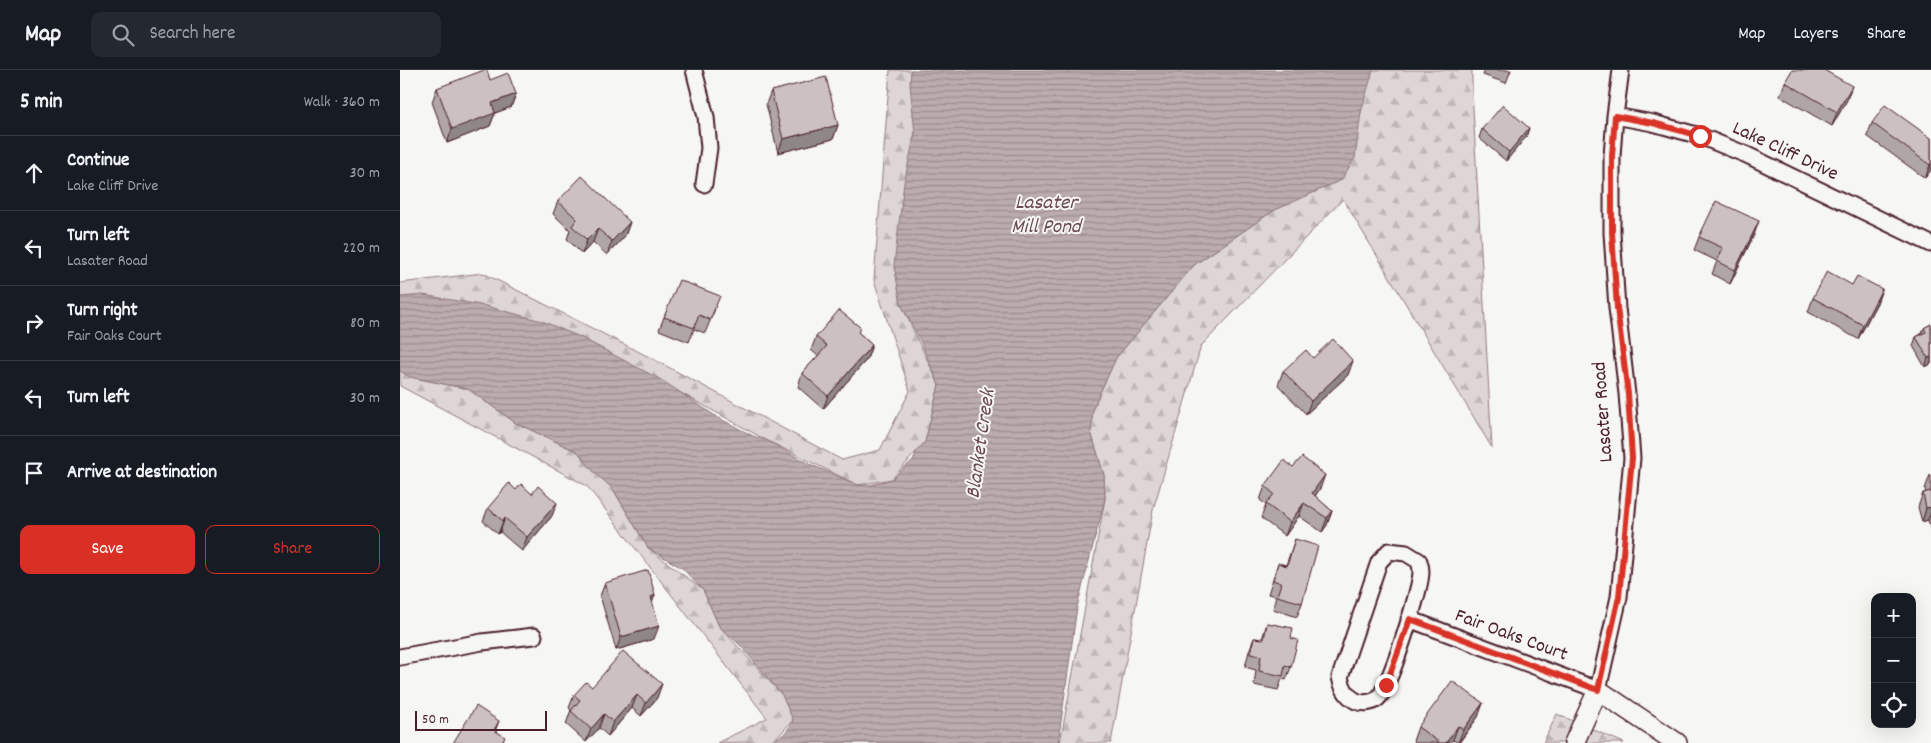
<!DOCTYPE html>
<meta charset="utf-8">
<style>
body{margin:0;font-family:Dekko,sans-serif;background:#242831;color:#f1f3f6}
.controls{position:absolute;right:15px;bottom:15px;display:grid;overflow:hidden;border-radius:10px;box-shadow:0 5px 20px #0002}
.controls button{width:45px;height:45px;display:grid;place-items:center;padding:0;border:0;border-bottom:1px solid #363941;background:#171b24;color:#f1f3f6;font:25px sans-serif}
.scale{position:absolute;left:15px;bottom:12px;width:132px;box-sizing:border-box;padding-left:5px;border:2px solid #4a1f2b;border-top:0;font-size:14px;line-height:18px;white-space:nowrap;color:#4a1f2b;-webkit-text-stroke:4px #f6f6f2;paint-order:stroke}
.stop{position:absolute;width:15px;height:15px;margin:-11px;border:4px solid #d93025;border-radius:50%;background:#fff}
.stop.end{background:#d93025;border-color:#fff;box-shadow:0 1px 5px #0008}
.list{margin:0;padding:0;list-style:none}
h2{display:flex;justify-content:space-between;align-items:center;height:65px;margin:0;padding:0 20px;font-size:21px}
h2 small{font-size:16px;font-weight:400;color:#9ea1a6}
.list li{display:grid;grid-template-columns:32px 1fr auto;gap:15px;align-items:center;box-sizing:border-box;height:75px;padding:0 20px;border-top:1px solid #363941}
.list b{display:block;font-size:19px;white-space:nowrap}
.list p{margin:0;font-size:16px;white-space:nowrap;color:#9ea1a6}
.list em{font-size:16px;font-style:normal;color:#9ea1a6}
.actions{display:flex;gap:10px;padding:15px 20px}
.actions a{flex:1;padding:11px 0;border:1px solid #d93025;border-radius:10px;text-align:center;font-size:18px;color:#d93025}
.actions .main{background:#d93025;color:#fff}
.icon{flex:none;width:28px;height:28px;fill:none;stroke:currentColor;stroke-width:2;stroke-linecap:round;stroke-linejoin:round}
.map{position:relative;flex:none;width:1531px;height:673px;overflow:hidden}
header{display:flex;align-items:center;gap:30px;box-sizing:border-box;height:70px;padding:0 25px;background:#171b24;border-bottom:1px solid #363941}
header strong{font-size:24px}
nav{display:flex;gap:28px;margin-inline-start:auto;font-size:18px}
.search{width:350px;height:45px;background:#242831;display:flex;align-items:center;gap:12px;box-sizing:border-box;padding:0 18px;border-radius:10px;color:#9ea1a6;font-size:19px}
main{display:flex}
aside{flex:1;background:#171b24}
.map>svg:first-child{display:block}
</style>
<header>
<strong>Map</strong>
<div class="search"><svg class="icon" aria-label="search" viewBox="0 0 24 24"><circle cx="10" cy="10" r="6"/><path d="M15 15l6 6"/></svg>Search here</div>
<nav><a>Map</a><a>Layers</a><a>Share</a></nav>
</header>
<main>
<aside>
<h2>5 min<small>Walk · 360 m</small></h2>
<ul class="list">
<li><svg class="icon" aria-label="ahead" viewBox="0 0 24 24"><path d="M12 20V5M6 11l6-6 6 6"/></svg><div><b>Continue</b><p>Lake Cliff Drive</p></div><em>30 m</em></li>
<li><svg class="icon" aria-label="left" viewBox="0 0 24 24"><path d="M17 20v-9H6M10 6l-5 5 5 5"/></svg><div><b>Turn left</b><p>Lasater Road</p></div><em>220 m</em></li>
<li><svg class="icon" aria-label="right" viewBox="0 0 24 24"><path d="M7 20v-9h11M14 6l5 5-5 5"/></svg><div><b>Turn right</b><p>Fair Oaks Court</p></div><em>80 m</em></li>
<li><svg class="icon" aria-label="left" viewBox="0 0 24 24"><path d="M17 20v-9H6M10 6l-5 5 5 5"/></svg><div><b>Turn left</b></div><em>30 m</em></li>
<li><svg class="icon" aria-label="arrive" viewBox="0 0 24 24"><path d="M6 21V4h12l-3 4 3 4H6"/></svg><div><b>Arrive at destination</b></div></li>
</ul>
<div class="actions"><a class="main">Save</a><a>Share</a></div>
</aside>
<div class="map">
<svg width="1531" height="673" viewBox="0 0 1531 673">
<defs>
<pattern id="forest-firs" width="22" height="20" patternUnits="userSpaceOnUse" patternTransform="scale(1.25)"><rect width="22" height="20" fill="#ddd6d5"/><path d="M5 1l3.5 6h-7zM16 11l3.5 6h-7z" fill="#bfb7b7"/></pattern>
<pattern id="water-rules" width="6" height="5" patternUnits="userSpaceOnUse" patternTransform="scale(1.25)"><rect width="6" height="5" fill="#bbadae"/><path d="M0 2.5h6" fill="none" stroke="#9a8c8e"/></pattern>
</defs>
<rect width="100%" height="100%" fill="#f6f6f2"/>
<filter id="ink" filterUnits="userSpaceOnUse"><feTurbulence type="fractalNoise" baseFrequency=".02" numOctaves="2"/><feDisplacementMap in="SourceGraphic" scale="10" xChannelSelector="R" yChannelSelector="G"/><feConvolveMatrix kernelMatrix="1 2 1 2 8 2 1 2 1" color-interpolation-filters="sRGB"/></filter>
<g filter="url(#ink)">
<path fill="url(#forest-firs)" stroke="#947a80" d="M 490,0 L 513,0 L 515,63 L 501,234 L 539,315 L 525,372 L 492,409 L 458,415 L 366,370 L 180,267 L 0,229 L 0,213 L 83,203 L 255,290 L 442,390 L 480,380 L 510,321 L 474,210 Z
M 970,0 L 1072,0 L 1072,20 L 1092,378 L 943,129 L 801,276 L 753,440 L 711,673 L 660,673 L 705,429 L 704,405 L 691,362 L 693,338 L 716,288 L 794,195 L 873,141 L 941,110 L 961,42 Z
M 0,298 L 10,307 L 68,319 L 116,353 L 178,382 L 213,419 L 248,478 L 303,520 L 319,556 L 382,625 L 393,650 L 374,671 L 317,673 L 367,648 L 187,416 L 0,316 Z
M 1157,644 L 1224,673 L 1143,673 Z"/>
<path fill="url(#water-rules)" stroke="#8e747a" d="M 511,0 L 973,0 L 961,42 L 955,88 L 941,110 L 873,141 L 794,195 L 716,288 L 693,338 L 691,362 L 704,405 L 705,429 L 677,537 L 658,673 L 355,673 C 374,671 385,669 393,650 L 382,625 L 341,576 L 319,556 L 303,520 L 282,498 L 248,478 L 213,419 L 192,400 L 178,382 L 116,353 L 68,319 L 10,307 L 0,301 L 0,227 L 23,225 L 86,236 L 142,251 L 180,267 L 263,311 L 317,347 L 353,366 L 366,370 L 407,393 L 458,415 L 471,415 L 492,409 L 514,389 L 516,382 L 525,372 L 539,315 L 520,270 L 501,234 L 494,195 L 504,113 L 515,63 L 510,14 Z"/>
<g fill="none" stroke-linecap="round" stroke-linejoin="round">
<g stroke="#4a1f2b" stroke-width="19">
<path id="minor" d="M 294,0 L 306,47 L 309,78 L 304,114
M 1215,46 L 1253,53 L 1300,66 L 1347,85 L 1531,174
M 989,481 L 1006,483 L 1019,491 C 1020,494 1021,498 1021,502 C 1021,518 989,620 978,628 C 973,633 963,634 956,631 C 946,626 942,617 940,607 L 979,492 Z
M 1009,549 L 1198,620 L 1219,527 L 1232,388 L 1227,324 L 1217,238 L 1212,163 L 1212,86 L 1215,46 L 1221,0
M 0,587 L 82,572 L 134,566"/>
</g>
<g stroke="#4a1f2b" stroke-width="22">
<path id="tertiary" d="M 1174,673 L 1198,620 L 1277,673"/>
</g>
<use href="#minor" stroke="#f6f6f2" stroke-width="15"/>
<use href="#tertiary" stroke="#f6f6f2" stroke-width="19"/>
</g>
<path fill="#afa6a5" stroke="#4a1f2b" d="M 1085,0 L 1111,0 L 1106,13 L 1083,5 Z
M 90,10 L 116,24 L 111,37 L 95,43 L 90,56 L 47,73 L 32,32 L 37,18 Z
M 1385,12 L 1447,30 L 1432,56 L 1380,26 Z
M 371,21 L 438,55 L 433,69 L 378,83 L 366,34 Z
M 1472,53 L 1531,68 L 1531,100 L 1525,108 L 1467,66 Z
M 1129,58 L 1126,67 L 1106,91 L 1079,68 L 1082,59 Z
M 158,131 L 230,152 L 225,166 L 207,185 L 193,172 L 182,184 L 167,169 L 170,160 L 153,144 Z
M 1354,165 L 1330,214 L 1312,204 L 1317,191 L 1294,180 L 1299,167 Z
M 1452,215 L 1482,219 L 1477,233 L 1458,269 L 1408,242 L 1413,228 Z
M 315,239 L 305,263 L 294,259 L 289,272 L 259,260 L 264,247 Z
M 1531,254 L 1531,294 L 1525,297 L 1513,276 L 1516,267 L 1521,264 L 1524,258 Z
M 459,263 L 472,275 L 467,289 L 423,339 L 398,317 L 402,303 L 418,286 L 411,280 L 416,267 Z
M 913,288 L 948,305 L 906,344 L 878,315 L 883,301 Z
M 893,397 L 920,419 L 915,426 L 932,441 L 927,455 L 922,462 L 899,446 L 885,466 L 861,448 L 866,435 L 860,430 L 865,416 Z
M 1530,405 L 1531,405 L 1531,461 L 1528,450 L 1522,452 L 1518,437 L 1523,423 L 1526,423 L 1525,419 Z
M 116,420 L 152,446 L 122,481 L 100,462 L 98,464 L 83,451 L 88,438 Z
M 895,469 L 902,533 L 897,547 L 873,539 L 876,526 L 868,524 L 878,493 L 886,495 Z
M 205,513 L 255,525 L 252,532 L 254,569 L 216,580 L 200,526 Z
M 867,553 L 891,568 L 891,597 L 886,610 L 882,609 L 878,620 L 854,615 L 856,600 L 845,597 L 849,581 L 854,568 L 862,569 Z
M 192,617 L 257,628 L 241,646 L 232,638 L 208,666 L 199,658 L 186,672 L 166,654 L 171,640 L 169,638 L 174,625 Z
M 1083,633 L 1078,647 L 1059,673 L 1053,670 L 1050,673 L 1016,673 L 1013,671 L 1018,657 Z"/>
<path fill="#8f8786" stroke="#4a1f2b" d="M 1452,16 L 1447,30 L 1432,56 L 1437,42 Z
M 116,24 L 111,37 L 95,43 L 90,56 L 47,73 L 52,59 L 92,33 Z
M 438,55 L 433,69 L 378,83 L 383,69 Z
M 1129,58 L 1126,67 L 1106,91 L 1109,82 Z
M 1531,93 L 1531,100 L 1525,108 L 1530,95 Z
M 1359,151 L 1354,165 L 1330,214 L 1335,200 Z
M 230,152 L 225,166 L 207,185 L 212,171 Z
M 198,159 L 193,172 L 182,184 L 187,170 Z
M 1482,219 L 1477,233 L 1458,269 L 1463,255 Z
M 472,275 L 467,289 L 423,339 L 428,326 Z
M 1531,287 L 1531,294 L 1525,297 L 1528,288 Z
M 953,291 L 948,305 L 906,344 L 911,331 Z
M 925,405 L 920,419 L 907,436 L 912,423 Z
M 157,433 L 152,446 L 122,481 L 127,467 Z
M 904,433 L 899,446 L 885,466 L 890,452 Z
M 1531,437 L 1531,443 L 1528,450 L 1522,452 L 1526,438 Z
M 932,441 L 927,455 L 922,462 L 927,448 Z
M 105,448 L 100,462 L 98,464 L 103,451 Z
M 255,525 L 250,539 L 251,527 Z
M 259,556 L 254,569 L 216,580 L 221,567 Z
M 262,614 L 257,628 L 241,646 L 246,633 Z
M 237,625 L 232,638 L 208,666 L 213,652 Z
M 1083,633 L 1078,647 L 1058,673 L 1063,660 Z
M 204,644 L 199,658 L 186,672 L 191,659 Z
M 99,651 L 94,664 L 94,660 Z
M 1058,656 L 1053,670 L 1050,673 L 1046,673 Z"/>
<path fill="#ccc1c0" stroke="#4a1f2b" d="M 84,0 L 87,0 L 90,10 L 108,3 L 116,24 L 92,33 L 95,43 L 52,59 L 37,18 Z
M 1392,0 L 1424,0 L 1452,16 L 1437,42 L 1385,12 Z
M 426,7 L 438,55 L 383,69 L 371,21 Z
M 1103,35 L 1129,58 L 1109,82 L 1082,59 Z
M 1485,35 L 1531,68 L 1531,93 L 1530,95 L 1472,53 Z
M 182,106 L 230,152 L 212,171 L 198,159 L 187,170 L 172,156 L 177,149 L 158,131 Z
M 1316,131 L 1359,151 L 1335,200 L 1317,191 L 1323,178 L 1299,167 Z
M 1427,201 L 1452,215 L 1457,206 L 1482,219 L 1463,255 L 1413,228 Z
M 279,210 L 320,226 L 310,250 L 299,245 L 294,258 L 264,247 Z
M 439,240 L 461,258 L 458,262 L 472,275 L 428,326 L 402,303 L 427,276 L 416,267 Z
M 1531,254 L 1531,287 L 1528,288 L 1516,267 L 1526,262 L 1524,258 Z
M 933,269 L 953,291 L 911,331 L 883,301 L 906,280 L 913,288 Z
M 902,387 L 925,405 L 912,423 L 932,441 L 927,448 L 904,433 L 890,452 L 866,434 L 874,424 L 865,416 L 884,390 L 893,397 Z
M 109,413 L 116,420 L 121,414 L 132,424 L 138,416 L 157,433 L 127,467 L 105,448 L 103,451 L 88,438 Z
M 1531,421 L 1531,437 L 1526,438 L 1523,423 Z
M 895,469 L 918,476 L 902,533 L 877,526 L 881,513 L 873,510 L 878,493 L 887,496 Z
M 248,500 L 255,525 L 251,527 L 259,556 L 221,567 L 205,513 Z
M 867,553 L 893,558 L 891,568 L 898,570 L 891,597 L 885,595 L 883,606 L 859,601 L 861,586 L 850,584 L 854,568 L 864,569 Z
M 223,581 L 262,614 L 246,633 L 237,625 L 213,652 L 204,644 L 191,659 L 171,641 L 180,630 L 174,625 L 186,612 L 192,617 Z
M 1052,611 L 1083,633 L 1063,660 L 1058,656 L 1046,673 L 1040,673 L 1018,657 Z
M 76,636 L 99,651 L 94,660 L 105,667 L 102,673 L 53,673 Z"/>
</g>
<g fill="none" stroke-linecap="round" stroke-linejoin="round" filter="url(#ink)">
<path stroke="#d93025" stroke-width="6" d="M 986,615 L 1010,549 L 1198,620 L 1219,527 L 1232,388 L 1228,324 L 1217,238 L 1212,162 L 1212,86 L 1215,46 L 1253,53 L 1300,66"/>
</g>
<g text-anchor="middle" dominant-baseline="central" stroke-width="4" stroke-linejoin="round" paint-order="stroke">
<g font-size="20" fill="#4a1f2b" stroke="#f6f6f2">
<text transform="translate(1385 82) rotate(25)">Lake Cliff Drive</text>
<text transform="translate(1204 342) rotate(-94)">Lasater Road</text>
<text transform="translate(1111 566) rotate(20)">Fair Oaks Court</text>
</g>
<g font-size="21" font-style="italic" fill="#6c4a52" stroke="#f6f6f2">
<text x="646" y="134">Lasater<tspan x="646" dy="24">Mill Pond</tspan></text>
<text transform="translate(582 374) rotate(-82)">Blanket Creek</text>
</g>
</g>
</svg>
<div class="controls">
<button>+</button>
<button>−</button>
<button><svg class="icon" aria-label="locate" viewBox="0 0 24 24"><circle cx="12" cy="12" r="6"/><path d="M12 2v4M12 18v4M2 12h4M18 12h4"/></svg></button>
</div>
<div class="scale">50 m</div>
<div class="stop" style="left:1300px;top:66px"></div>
<div class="stop end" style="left:986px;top:615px"></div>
</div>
</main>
